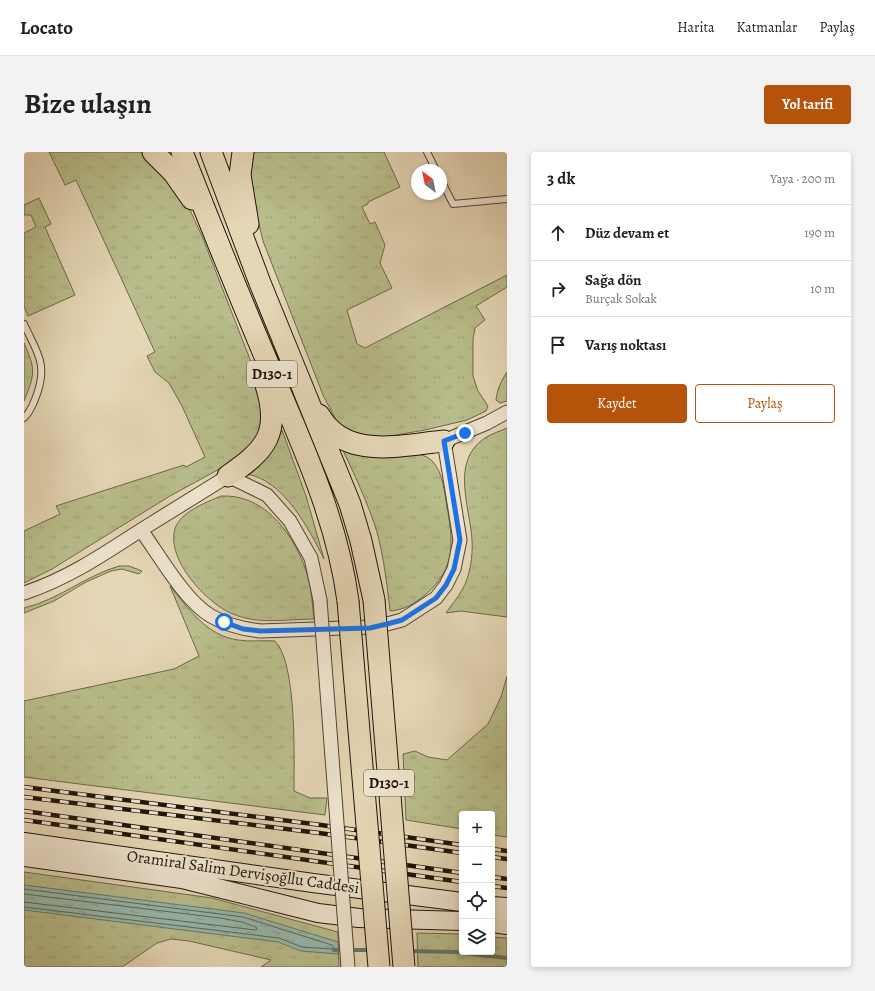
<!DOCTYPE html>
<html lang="tr">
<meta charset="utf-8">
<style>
body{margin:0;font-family:Alegreya,serif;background:#f2f2f2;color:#202124}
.controls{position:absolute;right:12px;bottom:12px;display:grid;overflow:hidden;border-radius:4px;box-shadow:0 2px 6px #0003}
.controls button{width:36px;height:36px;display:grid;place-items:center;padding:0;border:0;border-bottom:1px solid #e0e0e0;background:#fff;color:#202124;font:20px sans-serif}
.compass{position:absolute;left:387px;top:12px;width:36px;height:36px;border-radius:50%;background:#fff;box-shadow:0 2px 6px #0003;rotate:328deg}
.stop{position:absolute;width:12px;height:12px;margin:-9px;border:3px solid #1a73e8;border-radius:50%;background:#fff}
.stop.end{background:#1a73e8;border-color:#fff;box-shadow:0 1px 4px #0008}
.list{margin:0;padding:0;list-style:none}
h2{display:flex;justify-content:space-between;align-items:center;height:52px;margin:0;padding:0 16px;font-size:17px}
h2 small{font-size:13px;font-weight:400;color:#757577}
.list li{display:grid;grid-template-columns:26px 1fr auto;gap:12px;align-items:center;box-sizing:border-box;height:56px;padding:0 16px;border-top:1px solid #e0e0e0}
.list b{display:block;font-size:15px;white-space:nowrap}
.list p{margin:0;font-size:13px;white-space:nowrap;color:#757577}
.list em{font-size:13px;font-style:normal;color:#757577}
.actions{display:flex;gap:8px;padding:12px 16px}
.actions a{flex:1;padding:9px 0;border:1px solid #b45309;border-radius:4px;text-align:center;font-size:14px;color:#b45309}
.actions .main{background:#b45309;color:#fff}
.icon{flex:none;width:22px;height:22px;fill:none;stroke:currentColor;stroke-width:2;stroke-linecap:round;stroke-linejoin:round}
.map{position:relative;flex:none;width:483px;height:815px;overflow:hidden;border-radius:4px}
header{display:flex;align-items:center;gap:24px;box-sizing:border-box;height:56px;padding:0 20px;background:#fff;border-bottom:1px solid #e0e0e0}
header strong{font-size:19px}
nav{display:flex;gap:22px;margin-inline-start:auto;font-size:14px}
.intro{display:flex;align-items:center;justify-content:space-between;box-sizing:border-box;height:96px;padding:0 24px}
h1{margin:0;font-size:28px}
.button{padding:10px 18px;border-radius:4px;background:#b45309;color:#fff;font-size:14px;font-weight:700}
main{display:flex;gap:24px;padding:0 24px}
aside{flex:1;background:#fff;border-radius:4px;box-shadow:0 2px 6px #0003}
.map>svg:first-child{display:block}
</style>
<header>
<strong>Locato</strong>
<nav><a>Harita</a><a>Katmanlar</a><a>Paylaş</a></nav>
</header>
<div class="intro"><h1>Bize ulaşın</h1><a class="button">Yol tarifi</a></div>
<main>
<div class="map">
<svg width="483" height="815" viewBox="0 0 483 815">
<defs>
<pattern id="grass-tufts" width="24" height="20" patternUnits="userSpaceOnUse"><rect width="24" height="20" fill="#b8bd8b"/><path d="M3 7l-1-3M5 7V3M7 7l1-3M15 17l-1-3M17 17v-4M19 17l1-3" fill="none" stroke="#9ea277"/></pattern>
<pattern id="water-ripples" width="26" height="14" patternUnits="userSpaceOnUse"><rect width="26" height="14" fill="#96b9ac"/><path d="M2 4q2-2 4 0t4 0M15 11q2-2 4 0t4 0" fill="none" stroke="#819e93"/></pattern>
</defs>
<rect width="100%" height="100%" fill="#e5d6b5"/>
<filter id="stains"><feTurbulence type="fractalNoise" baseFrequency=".005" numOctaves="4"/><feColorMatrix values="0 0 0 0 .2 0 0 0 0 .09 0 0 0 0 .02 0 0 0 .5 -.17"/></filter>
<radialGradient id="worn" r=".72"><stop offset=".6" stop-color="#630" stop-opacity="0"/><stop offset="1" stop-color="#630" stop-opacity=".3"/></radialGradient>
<path fill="url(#grass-tufts)" stroke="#6c684a" d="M 25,0 L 117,0 L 131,10 L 159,43 L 178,84 L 229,215 L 239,247 L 240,260 L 235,284 L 210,309 L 146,344 L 28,417 L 0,431 L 0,379 L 36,362 L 32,354 L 160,313 L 162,315 L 181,305 L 158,254 L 145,231 L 131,220 L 123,204 L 131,200 L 52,28 L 41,33 Z
M 229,0 L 360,0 L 376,35 L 344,50 L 344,52 L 338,55 L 346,72 L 351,70 L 361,93 L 356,111 L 368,136 L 323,158 L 333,192 L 341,196 L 483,123 L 483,135 L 452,154 L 461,168 L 451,176 L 449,187 L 449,224 L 454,239 L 464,254 L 462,259 L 443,268 L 401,278 L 343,288 L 321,277 L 312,268 L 299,243 L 239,89 L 229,47 L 226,25 Z
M 15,46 L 27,72 L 21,75 L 51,143 L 4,164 L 0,154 L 0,81 L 12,75 L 7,63 L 0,63 L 0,53 Z
M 0,191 C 12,218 11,222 0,249 Z
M 483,220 L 483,249 L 476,251 L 472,248 C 473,238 477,229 483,220 Z
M 483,276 L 483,465 L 437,459 L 422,461 C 427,453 434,446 438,438 C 446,425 449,404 448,388 C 446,355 426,309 461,286 C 467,282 476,279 483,276 Z
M 258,278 L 282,344 L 300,407 C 285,377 259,327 222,322 L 254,287 Z
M 317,294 C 330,299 344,305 358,305 C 372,305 390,298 403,305 C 417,313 420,335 422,349 C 429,389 434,414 401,443 C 390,452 380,458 366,459 C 363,433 360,406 353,380 C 344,351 330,322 317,294 Z
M 197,344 C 238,342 266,377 280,413 C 287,430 288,449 290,467 C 264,467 234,473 209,462 C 183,452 139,405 152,374 C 159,359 183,350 197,344 Z
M 95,414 L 105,414 L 118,419 L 115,422 L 98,417 L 87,419 L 62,430 L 30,449 L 0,461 L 0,456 C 34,448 61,424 95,414 Z
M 146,434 C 164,456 183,484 214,488 C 226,490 239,488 251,489 C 273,511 270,607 270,639 L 286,646 L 303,646 L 301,663 L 0,625 L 0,549 L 150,517 L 175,504 Z
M 483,524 L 483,685 L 468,683 L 468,662 L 438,662 L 438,677 L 382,668 L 379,602 L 391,599 L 404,605 L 423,608 L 464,572 L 477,545 Z
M 0,720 L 188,746 L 314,780 L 315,815 L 237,815 L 247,808 L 165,789 L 147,787 L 133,791 L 98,815 L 0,815 Z
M 393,781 L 438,782 L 438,800 L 468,800 L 468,785 L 483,786 L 483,815 L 394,815 Z"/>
<path fill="url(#water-ripples)" stroke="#66776b" d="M 0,733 L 220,761 L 314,790 L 314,802 L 277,799 L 254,790 L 0,758 Z"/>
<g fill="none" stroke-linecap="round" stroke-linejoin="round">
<path stroke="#5a665b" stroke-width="1" d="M 0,737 L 219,765 L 308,793 L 310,796 L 308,797 L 278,795 L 255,786 L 0,755
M 0,742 L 196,766 L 218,770 L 232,775 L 233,777 L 231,778 L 0,750"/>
<path stroke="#66776b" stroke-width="4" d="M 310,798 L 347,798
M 384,799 L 431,800 L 483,806"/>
<g stroke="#504435" stroke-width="8">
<path id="service" d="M 403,0 L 412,18
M 417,28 L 429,52 L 483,47
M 0,172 C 12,199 24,211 13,242 C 10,251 7,259 0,266"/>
</g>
<g stroke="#504435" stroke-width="15">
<path id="minor" d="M 0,441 C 43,427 80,402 117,378
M 296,448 L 287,406 L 266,369 L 243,343 L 204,324 L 117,378 C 135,403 161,449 187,464 C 202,473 219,477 237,479 L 346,475 L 363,472 L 378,468 L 412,446 L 422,433 L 430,417 L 436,388 L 420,289 L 463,271 L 483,260"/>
</g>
<g stroke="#1f130a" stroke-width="20">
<path id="secondary" d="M 0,690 L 289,731 L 438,750
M 0,705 L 158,727 L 294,761 L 335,766 L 438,769
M 468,754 L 483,755
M 468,771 L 483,773"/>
</g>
<g stroke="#1f130a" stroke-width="23">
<path id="trunk" d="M 129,0 L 149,20 L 168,47
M 158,0 C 186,72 215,143 245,214 C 277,290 313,366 324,449
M 187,0 L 236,131 L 326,352 L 337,389 L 350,448
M 219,0 L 216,23 L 224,72
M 295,263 C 321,309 377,293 420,289
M 204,324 C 242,298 257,281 242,233"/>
</g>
<use href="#service" stroke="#eee4cf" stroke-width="6"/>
<use href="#minor" stroke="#eee4cf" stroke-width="13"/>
<use href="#secondary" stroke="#eee4cf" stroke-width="18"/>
<use href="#trunk" stroke="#e5d6b5" stroke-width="21"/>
<g stroke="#1f130a" stroke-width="4.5">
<path id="rail" d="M 0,635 L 297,673 L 438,693
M 0,645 L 295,681 L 438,701
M 0,659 L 438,721
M 0,668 L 438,730
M 468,697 L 483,699
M 468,705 L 483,707
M 468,725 L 483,727
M 468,734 L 483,736"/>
</g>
<use href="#rail" stroke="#eee4cf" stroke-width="3" stroke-dasharray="9" stroke-linecap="butt"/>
<g stroke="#504435" stroke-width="15" stroke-linecap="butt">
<path id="minor-bridge" d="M 296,448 L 324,815"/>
</g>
<g stroke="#1f130a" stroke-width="23" stroke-linecap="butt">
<path id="trunk-bridge" d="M 350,448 L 380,815
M 324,449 L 355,815"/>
</g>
<use href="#minor-bridge" stroke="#eee4cf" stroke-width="13"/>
<use href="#trunk-bridge" stroke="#e5d6b5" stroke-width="21"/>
</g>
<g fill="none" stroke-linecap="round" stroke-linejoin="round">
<path stroke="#1a73e8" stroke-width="5" d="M 200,470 L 219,477 L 237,479 L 346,476 L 363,472 L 378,468 L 412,446 L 422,433 L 430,417 L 436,388 L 420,289 L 441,281"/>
</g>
<g text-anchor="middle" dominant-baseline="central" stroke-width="4" stroke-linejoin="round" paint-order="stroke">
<g fill="#eee4cf" stroke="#5d5245" stroke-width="1">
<rect x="223" y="209" width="50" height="26" rx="3"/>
<rect x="340" y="618" width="50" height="26" rx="3"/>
</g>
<g font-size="15" font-weight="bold" fill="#1f130a">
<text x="248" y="222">D130-1</text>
<text x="365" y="631">D130-1</text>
</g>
<g font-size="16" fill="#1f130a" stroke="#eee4cf">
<text transform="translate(219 720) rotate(8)">Oramiral Salim Dervişoğllu Caddesi</text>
</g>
</g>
<rect width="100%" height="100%" filter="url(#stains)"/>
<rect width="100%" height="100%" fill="url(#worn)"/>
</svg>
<div class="controls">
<button>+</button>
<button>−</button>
<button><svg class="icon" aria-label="locate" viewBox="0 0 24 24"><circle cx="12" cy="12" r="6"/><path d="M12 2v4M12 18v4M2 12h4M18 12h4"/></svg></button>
<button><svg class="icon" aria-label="layers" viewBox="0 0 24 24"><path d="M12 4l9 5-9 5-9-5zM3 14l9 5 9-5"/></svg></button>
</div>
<svg class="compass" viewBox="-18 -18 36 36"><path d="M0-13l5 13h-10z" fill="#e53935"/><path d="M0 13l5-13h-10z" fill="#757577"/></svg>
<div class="stop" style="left:200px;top:470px"></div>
<div class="stop end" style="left:441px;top:281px"></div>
</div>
<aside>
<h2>3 dk<small>Yaya · 200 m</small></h2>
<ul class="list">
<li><svg class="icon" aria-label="ahead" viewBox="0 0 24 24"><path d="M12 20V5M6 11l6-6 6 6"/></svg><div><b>Düz devam et</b></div><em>190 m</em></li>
<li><svg class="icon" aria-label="right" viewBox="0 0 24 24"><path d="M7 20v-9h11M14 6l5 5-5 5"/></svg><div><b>Sağa dön</b><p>Burçak Sokak</p></div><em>10 m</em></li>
<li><svg class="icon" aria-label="arrive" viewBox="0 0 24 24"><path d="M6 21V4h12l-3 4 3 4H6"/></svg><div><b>Varış noktası</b></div></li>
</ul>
<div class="actions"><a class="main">Kaydet</a><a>Paylaş</a></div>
</aside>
</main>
